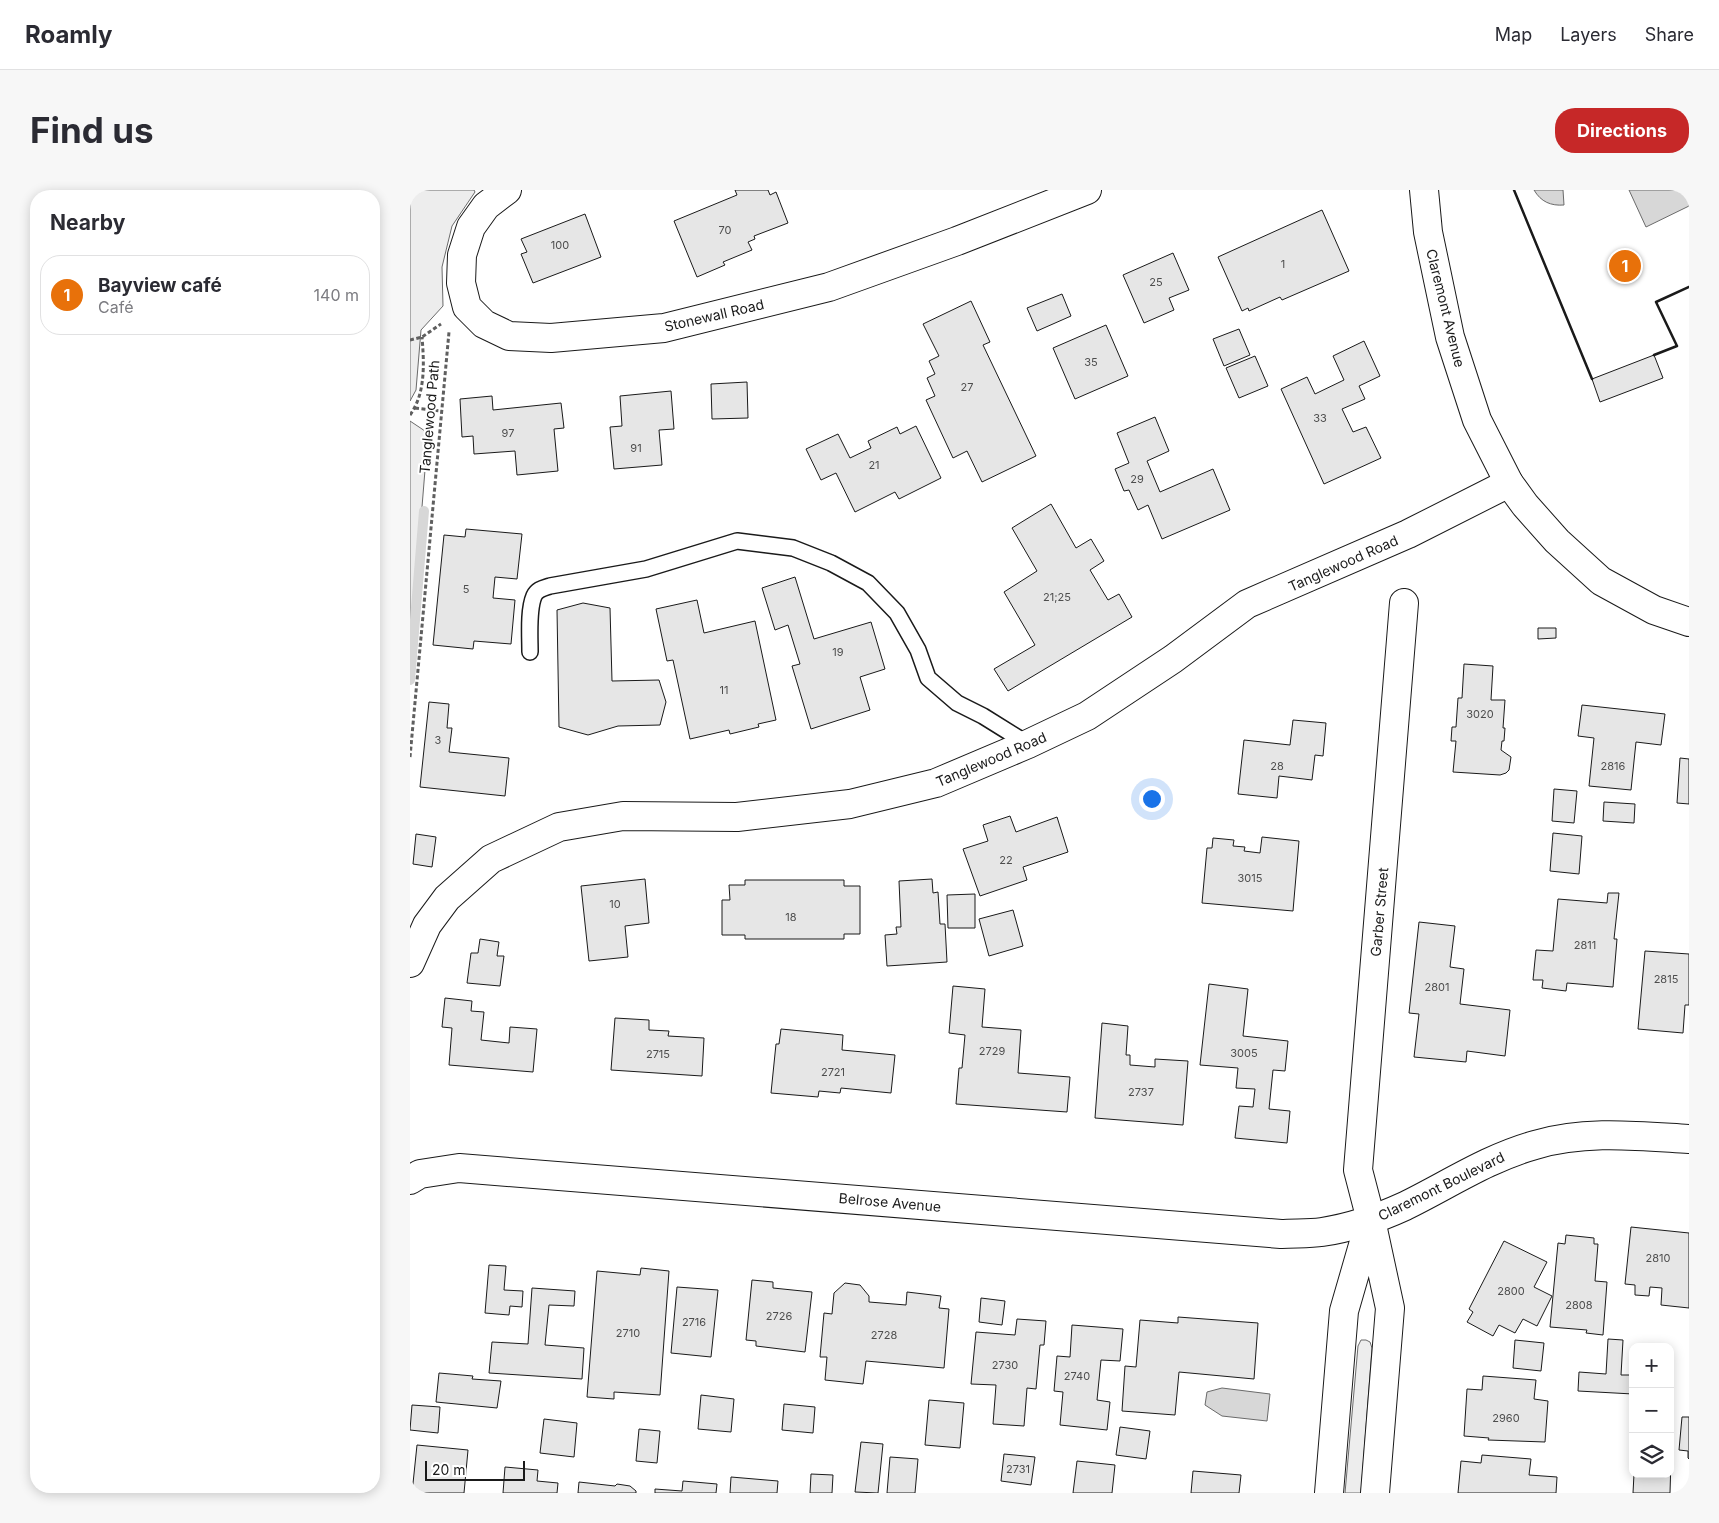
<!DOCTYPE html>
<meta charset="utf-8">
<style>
body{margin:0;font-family:Inter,sans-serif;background:#f7f7f7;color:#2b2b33}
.controls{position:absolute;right:15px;bottom:15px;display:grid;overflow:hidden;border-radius:10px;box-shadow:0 2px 12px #0003}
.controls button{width:45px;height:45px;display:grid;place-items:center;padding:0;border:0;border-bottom:1px solid #e1e1e2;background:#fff;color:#2b2b33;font:25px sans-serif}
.scale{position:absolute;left:15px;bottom:12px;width:100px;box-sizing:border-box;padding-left:5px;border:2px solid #1a1a1a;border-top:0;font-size:14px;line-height:18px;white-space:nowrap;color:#1a1a1a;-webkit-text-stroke:4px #fff;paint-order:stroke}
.you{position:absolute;left:741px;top:608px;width:18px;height:18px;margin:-12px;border:4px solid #fff;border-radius:50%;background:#1a73e8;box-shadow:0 0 0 8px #1a73e833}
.badge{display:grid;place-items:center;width:32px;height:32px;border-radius:50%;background:#c62828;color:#fff;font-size:16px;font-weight:700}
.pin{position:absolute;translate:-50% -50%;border:2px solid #fff;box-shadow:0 1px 5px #0006}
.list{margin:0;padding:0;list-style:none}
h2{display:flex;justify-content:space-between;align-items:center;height:65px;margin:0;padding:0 20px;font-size:21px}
h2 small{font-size:16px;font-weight:400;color:#7c7c81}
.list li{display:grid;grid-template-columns:32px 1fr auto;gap:15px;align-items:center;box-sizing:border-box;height:80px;margin:0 10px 10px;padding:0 10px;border:1px solid #e1e1e2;border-radius:20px}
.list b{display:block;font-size:19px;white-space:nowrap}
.list p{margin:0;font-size:16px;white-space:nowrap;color:#7c7c81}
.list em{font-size:16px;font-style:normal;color:#7c7c81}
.icon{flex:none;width:28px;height:28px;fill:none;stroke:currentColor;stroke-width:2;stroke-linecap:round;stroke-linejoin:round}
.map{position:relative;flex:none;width:1279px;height:1303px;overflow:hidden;border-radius:20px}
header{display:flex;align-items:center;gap:30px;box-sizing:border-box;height:70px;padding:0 25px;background:#fff;border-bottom:1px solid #e1e1e2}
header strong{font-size:24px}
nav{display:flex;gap:28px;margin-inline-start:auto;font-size:18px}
.intro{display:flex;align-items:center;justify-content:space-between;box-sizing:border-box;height:120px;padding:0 30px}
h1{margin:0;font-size:35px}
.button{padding:12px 22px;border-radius:20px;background:#c62828;color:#fff;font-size:18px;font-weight:700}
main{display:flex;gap:30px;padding:0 30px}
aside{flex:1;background:#fff;border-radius:20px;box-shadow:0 2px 12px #0003}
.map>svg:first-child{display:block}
</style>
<header>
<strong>Roamly</strong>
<nav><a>Map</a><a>Layers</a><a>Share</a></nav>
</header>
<div class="intro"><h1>Find us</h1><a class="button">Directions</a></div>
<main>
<aside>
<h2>Nearby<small></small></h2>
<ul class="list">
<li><span class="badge" style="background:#e8710a">1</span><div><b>Bayview café</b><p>Café</p></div><em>140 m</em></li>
</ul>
</aside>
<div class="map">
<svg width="1279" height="1303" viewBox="0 0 1279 1303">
<rect width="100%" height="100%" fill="#fff"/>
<path fill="#ededed" stroke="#6a6a6a" d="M 0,0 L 64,0 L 65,2 L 42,36 L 32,77 L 33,116 L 11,140 L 6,200 L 0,211 Z
M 0,231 L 18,243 L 0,465 Z
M 951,1150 L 956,1150 L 960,1152 L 962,1158 L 951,1303 L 935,1303 L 948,1156 Z"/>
<path fill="#d7d7d7" stroke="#6a6a6a" d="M 1124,0 L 1153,0 L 1154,15 C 1141,16 1131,12 1124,0 Z
M 1219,0 L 1279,0 L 1279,16 L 1236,37 Z
M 812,1198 L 860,1204 L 857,1231 L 812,1226 L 795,1215 L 797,1202 Z"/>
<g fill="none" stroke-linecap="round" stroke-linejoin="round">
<path stroke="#d7d7d7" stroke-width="10" d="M 0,490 L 14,321"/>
</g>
<path fill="#e6e6e6" stroke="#1a1a1a" d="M 325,0 L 358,0 L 360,5 L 366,2 L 378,33 L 344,46 L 345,49 L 338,52 L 342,60 L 313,72 L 315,75 L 287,87 L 264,31 L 327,5 Z
M 912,20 L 939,81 L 872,110 L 870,107 L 839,121 L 838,118 L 832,121 L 808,67 Z
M 175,24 L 191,67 L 123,93 L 111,64 L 117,62 L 111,49 Z
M 763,63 L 779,100 L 759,108 L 764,120 L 734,133 L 713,85 Z
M 652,104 L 661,126 L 627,141 L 617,118 Z
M 561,111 L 580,152 L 573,155 L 626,266 L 572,292 L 557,261 L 543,268 L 516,210 L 525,206 L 517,188 L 525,184 L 519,171 L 529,166 L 513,134 Z
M 696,135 L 718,186 L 665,209 L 643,158 Z
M 829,139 L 840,165 L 814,176 L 803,149 Z
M 954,151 L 970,186 L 949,196 L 955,209 L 932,219 L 943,242 L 956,237 L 971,268 L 914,294 L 871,199 L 897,187 L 905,204 L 934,190 L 923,166 Z
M 1244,165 L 1253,188 L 1190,212 L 1182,189 Z
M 845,166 L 858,196 L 829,208 L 816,178 Z
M 337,192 L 338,228 L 302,229 L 301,194 Z
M 261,201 L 264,239 L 249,240 L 252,275 L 204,279 L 200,237 L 212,236 L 210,206 Z
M 82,206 L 83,220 L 151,213 L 154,238 L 144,239 L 148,281 L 107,285 L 105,261 L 64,264 L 63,246 L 52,247 L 50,209 Z
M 745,227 L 759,261 L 737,271 L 750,302 L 803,279 L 820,320 L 752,349 L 738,315 L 728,320 L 719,300 L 714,301 L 705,279 L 719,273 L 707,243 Z
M 506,236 L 531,288 L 489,309 L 485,302 L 445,322 L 426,283 L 411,290 L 396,259 L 428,244 L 440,268 L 461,258 L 458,251 L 487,237 L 490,244 Z
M 641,314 L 666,358 L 681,349 L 694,371 L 680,380 L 698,410 L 709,404 L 722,427 L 598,501 L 584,479 L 625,455 L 594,402 L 627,381 L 602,338 Z
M 56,339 L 112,344 L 107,389 L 85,387 L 83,408 L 105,410 L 101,454 L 64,451 L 63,459 L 23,455 L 34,345 L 55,347 Z
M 385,387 L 404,449 L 461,432 L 475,479 L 450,487 L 460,520 L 401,539 L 382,476 L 390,474 L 378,435 L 365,440 L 352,398 Z
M 287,410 L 294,443 L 345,431 L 366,530 L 348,534 L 349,537 L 320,544 L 319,540 L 280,549 L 263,470 L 257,471 L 246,419 Z
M 173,413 L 200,418 L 202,491 L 249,490 L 256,512 L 250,535 L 208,536 L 178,545 L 149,537 L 147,420 Z
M 1128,438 L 1146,438 L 1146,448 L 1128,449 Z
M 1054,474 L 1083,476 L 1081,510 L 1095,510 L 1093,538 L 1095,538 L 1094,551 L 1092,551 L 1091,560 L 1101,567 L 1099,580 L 1096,583 L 1090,585 L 1043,582 L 1046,551 L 1041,551 L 1042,537 L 1046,537 L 1048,508 L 1052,508 Z
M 19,512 L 39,514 L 37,538 L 42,538 L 39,562 L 99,568 L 95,606 L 10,597 Z
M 1172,515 L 1255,524 L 1251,555 L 1226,552 L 1221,600 L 1179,596 L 1184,548 L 1168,546 Z
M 883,530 L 916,533 L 913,566 L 905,565 L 902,590 L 869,586 L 867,608 L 828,604 L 834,550 L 880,555 Z
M 1270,568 L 1279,569 L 1279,614 L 1267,613 Z
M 1144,599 L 1167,601 L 1164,633 L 1142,631 Z
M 1194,612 L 1225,614 L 1224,633 L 1193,631 Z
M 600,626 L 606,642 L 647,627 L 658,662 L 613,677 L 617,690 L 570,706 L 553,659 L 578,651 L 573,635 Z
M 1143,643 L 1172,646 L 1169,684 L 1140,681 Z
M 6,644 L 26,647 L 22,677 L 3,674 Z
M 852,647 L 889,651 L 883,721 L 792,713 L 797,658 L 802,658 L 803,648 L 824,650 L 823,656 L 835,657 L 834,661 L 850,663 Z
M 235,689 L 239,733 L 215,736 L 218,767 L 179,771 L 171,696 Z
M 522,689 L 523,703 L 528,702 L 530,734 L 535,734 L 537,772 L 477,776 L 475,745 L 487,744 L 486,737 L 491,737 L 489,691 Z
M 335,690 L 434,690 L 434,696 L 450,696 L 450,744 L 434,744 L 434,749 L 335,749 L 335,745 L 312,745 L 312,710 L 320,710 L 319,695 L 335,695 Z
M 1198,703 L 1209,703 L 1204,749 L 1207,749 L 1203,797 L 1157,793 L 1156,801 L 1132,798 L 1133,790 L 1123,790 L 1126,760 L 1143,761 L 1148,709 L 1197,713 Z
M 565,704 L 565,738 L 538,738 L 537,705 Z
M 603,720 L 613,756 L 579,766 L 569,729 Z
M 1009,732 L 1045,736 L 1040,777 L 1054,779 L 1050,814 L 1100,820 L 1095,866 L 1057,861 L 1056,872 L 1004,867 L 1009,824 L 999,823 Z
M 70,749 L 89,752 L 87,766 L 94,766 L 90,796 L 57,793 L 61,763 L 68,763 Z
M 1235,761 L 1279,764 L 1279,815 L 1275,815 L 1273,843 L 1228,839 Z
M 799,794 L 838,799 L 833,846 L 878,851 L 875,881 L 863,880 L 859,919 L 880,921 L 877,953 L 825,948 L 829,916 L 843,917 L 845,899 L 826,898 L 828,878 L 790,875 Z
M 543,796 L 575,799 L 572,837 L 611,840 L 608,883 L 660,887 L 657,922 L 546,914 L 549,878 L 552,878 L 555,845 L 539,843 Z
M 35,808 L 62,811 L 61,821 L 74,822 L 71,850 L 99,853 L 100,837 L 127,839 L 123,882 L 39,875 L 42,838 L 32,837 Z
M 205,828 L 239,830 L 239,840 L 259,841 L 258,846 L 294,848 L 292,886 L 201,880 Z
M 692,833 L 718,836 L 716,865 L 720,865 L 720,875 L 745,877 L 745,869 L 778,871 L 773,935 L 685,928 Z
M 371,839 L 433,845 L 432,860 L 485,865 L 481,903 L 431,898 L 430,903 L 409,901 L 408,907 L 361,903 L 366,854 L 369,854 Z
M 1221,1037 L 1279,1043 L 1279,1118 L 1251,1115 L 1252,1098 L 1240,1097 L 1239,1106 L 1225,1105 L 1225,1095 L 1215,1094 Z
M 1156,1045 L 1184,1048 L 1184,1054 L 1188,1054 L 1185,1091 L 1197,1092 L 1193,1145 L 1176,1143 L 1177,1140 L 1140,1137 L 1148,1053 L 1155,1054 Z
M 1094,1051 L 1137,1072 L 1124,1097 L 1142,1106 L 1127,1136 L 1113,1129 L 1105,1143 L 1089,1135 L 1083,1146 L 1057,1132 L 1063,1122 L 1059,1119 Z
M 79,1075 L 96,1076 L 94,1100 L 113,1101 L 112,1117 L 100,1116 L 99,1125 L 75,1123 Z
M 231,1078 L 259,1081 L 250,1205 L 204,1202 L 204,1209 L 177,1207 L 187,1081 L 230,1085 Z
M 342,1090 L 363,1092 L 363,1098 L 402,1102 L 395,1162 L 346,1156 L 346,1151 L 336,1150 Z
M 435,1093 L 450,1095 L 459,1106 L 459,1112 L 496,1115 L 497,1102 L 531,1106 L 529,1118 L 539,1119 L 534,1178 L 456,1171 L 453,1194 L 415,1190 L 417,1167 L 410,1167 L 414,1123 L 422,1124 L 424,1103 Z
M 267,1097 L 308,1100 L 301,1167 L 261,1163 Z
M 122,1098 L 165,1101 L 164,1116 L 139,1115 L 135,1155 L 174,1158 L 172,1189 L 79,1183 L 82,1152 L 118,1154 Z
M 571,1108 L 595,1111 L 592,1135 L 569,1132 Z
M 768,1127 L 848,1133 L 844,1189 L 769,1182 L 765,1225 L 712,1221 L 715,1176 L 726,1177 L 730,1130 L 768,1133 Z
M 607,1129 L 636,1131 L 634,1155 L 630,1155 L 626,1199 L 617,1198 L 614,1236 L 583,1234 L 586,1195 L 561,1194 L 566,1142 L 605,1145 Z
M 662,1135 L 713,1139 L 710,1171 L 691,1170 L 687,1210 L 700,1212 L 697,1240 L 650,1235 L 653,1202 L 644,1201 L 647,1166 L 660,1167 Z
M 1198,1149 L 1213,1150 L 1211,1185 L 1223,1185 L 1223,1204 L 1168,1201 L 1169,1182 L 1196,1184 Z
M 1105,1150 L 1134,1153 L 1131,1181 L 1103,1178 Z
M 29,1183 L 63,1186 L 62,1189 L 91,1191 L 87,1218 L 26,1212 Z
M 1073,1186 L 1126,1190 L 1124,1209 L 1138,1211 L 1135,1252 L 1078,1250 L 1079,1248 L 1054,1246 L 1057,1199 L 1072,1200 Z
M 291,1205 L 324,1209 L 321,1242 L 288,1239 Z
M 519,1210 L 554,1213 L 550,1258 L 515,1255 Z
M 374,1214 L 405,1217 L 403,1243 L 372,1240 Z
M 2,1215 L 30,1217 L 28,1243 L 0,1240 Z
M 1272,1227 L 1279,1227 L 1279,1269 L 1278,1268 L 1278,1261 L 1269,1260 Z
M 134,1229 L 167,1233 L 164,1267 L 130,1263 Z
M 710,1237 L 740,1241 L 736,1269 L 706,1265 Z
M 229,1239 L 250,1241 L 247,1273 L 226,1271 Z
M 451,1252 L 473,1254 L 468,1303 L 445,1302 Z
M 7,1255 L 58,1260 L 54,1303 L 2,1303 Z
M 594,1264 L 625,1267 L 621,1295 L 591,1291 Z
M 1072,1265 L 1121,1269 L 1119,1285 L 1147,1287 L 1146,1303 L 1048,1303 L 1051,1271 L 1071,1273 Z
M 480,1267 L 508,1269 L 505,1303 L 477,1303 Z
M 1260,1269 L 1261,1269 L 1260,1303 L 1223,1303 L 1224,1284 L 1260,1284 Z
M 667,1271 L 705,1275 L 702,1303 L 663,1303 Z
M 95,1277 L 128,1280 L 127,1291 L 148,1293 L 147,1303 L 93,1303 Z
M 783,1281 L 831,1285 L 829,1303 L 781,1303 Z
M 401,1284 L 423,1285 L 422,1303 L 400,1303 Z
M 321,1287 L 368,1291 L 367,1303 L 320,1303 Z
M 273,1291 L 307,1294 L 306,1303 L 245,1303 L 245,1299 L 272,1301 Z
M 169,1292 L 205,1296 L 207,1294 L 220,1296 L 226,1301 L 226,1303 L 168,1303 Z"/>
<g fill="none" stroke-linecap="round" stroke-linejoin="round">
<g stroke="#1a1a1a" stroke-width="18">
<path id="service" d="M 120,462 C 120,446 118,420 124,406 C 127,399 134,398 140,396 L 236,379 L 327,351 L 383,358 L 421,373 L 458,393 L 487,423 L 508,460 L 518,488 L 547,513 L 573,526 L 618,554"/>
</g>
<g stroke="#1a1a1a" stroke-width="30">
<path id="minor" d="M 97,0 L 76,16 L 61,37 L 52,65 L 51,93 L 57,117 L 74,134 L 99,146 L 141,148 L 254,138 L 419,97 L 547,51 L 677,0
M 0,773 L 17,735 L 37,708 L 81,669 L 149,637 L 213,626 L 327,627 L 440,614 L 526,593 L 618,554 L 677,526 L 763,469 L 837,414 L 998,344 L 1099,293
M 919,1303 L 934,1121 L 960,1031
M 965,1303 L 980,1118 L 961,1030 L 948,980 L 994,413"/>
</g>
<g stroke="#1a1a1a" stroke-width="30">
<path id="tertiary" d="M 0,990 L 10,984 L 49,978 L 871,1044 C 884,1043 899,1044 912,1042 C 939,1038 971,1027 995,1016 C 1038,995 1078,968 1125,955 C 1175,940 1228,946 1279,949"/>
</g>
<g stroke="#1a1a1a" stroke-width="30">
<path id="secondary" d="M 1014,0 L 1018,42 L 1040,147 L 1067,230 L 1099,293 L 1115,315 L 1147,351 L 1191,391 L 1244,420 L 1279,432"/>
</g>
<path stroke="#5f5f5f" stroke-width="3" stroke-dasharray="4 2.5" stroke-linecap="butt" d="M 0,150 L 12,147 L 31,134
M 5,218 L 31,221
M 0,225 C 16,203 14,172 12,147
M 0,567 L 39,142"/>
<use href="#service" stroke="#fff" stroke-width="15"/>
<use href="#minor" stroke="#fff" stroke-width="28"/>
<use href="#tertiary" stroke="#fff" stroke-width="28"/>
<use href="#secondary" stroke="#fff" stroke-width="28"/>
<path stroke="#1a1a1a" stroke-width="2.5" d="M 1104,0 L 1182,189
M 1244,165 L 1267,156 L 1246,112 L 1279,97"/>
</g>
<g text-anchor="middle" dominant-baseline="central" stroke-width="4" stroke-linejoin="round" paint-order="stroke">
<g font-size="11" fill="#4d4d4d">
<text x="315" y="40">70</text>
<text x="150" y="55">100</text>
<text x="873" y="74">1</text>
<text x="746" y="92">25</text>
<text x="681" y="172">35</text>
<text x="557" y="197">27</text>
<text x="910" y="228">33</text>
<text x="98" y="243">97</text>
<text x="226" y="258">91</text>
<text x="464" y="275">21</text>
<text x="727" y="289">29</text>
<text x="56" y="399">5</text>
<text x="647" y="407">21;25</text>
<text x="428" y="462">19</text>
<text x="314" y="500">11</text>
<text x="1070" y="524">3020</text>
<text x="28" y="550">3</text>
<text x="867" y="576">28</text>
<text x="1203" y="576">2816</text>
<text x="596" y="670">22</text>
<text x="840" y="688">3015</text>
<text x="205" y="714">10</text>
<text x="381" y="727">18</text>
<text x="1175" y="755">2811</text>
<text x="1256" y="789">2815</text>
<text x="1027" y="797">2801</text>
<text x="582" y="861">2729</text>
<text x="834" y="863">3005</text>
<text x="248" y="864">2715</text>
<text x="423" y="882">2721</text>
<text x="731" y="902">2737</text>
<text x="1248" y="1068">2810</text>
<text x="1101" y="1101">2800</text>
<text x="1169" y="1115">2808</text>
<text x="369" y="1126">2726</text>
<text x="284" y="1132">2716</text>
<text x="218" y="1143">2710</text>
<text x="474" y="1145">2728</text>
<text x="595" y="1175">2730</text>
<text x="667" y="1186">2740</text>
<text x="1096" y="1228">2960</text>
<text x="608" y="1279">2731</text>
</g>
<g font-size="14" fill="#1a1a1a" stroke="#fff">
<text transform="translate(1036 118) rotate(76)">Claremont Avenue</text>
<text transform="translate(304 125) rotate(-13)">Stonewall Road</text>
<text transform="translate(19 227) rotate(-85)">Tanglewood Path</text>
<text transform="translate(933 373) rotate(-24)">Tanglewood Road</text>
<text transform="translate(581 569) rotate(-23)">Tanglewood Road</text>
<text transform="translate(969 722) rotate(-85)">Garber Street</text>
<text transform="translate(1031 996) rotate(-26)">Claremont Boulevard</text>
<text transform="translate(480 1012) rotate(5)">Belrose Avenue</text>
</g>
</g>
</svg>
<div class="controls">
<button>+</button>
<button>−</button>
<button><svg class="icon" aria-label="layers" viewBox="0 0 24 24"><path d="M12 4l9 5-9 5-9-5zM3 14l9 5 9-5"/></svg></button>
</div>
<div class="scale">20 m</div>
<div class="you"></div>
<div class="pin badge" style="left:1215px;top:76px;background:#e8710a">1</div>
</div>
</main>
